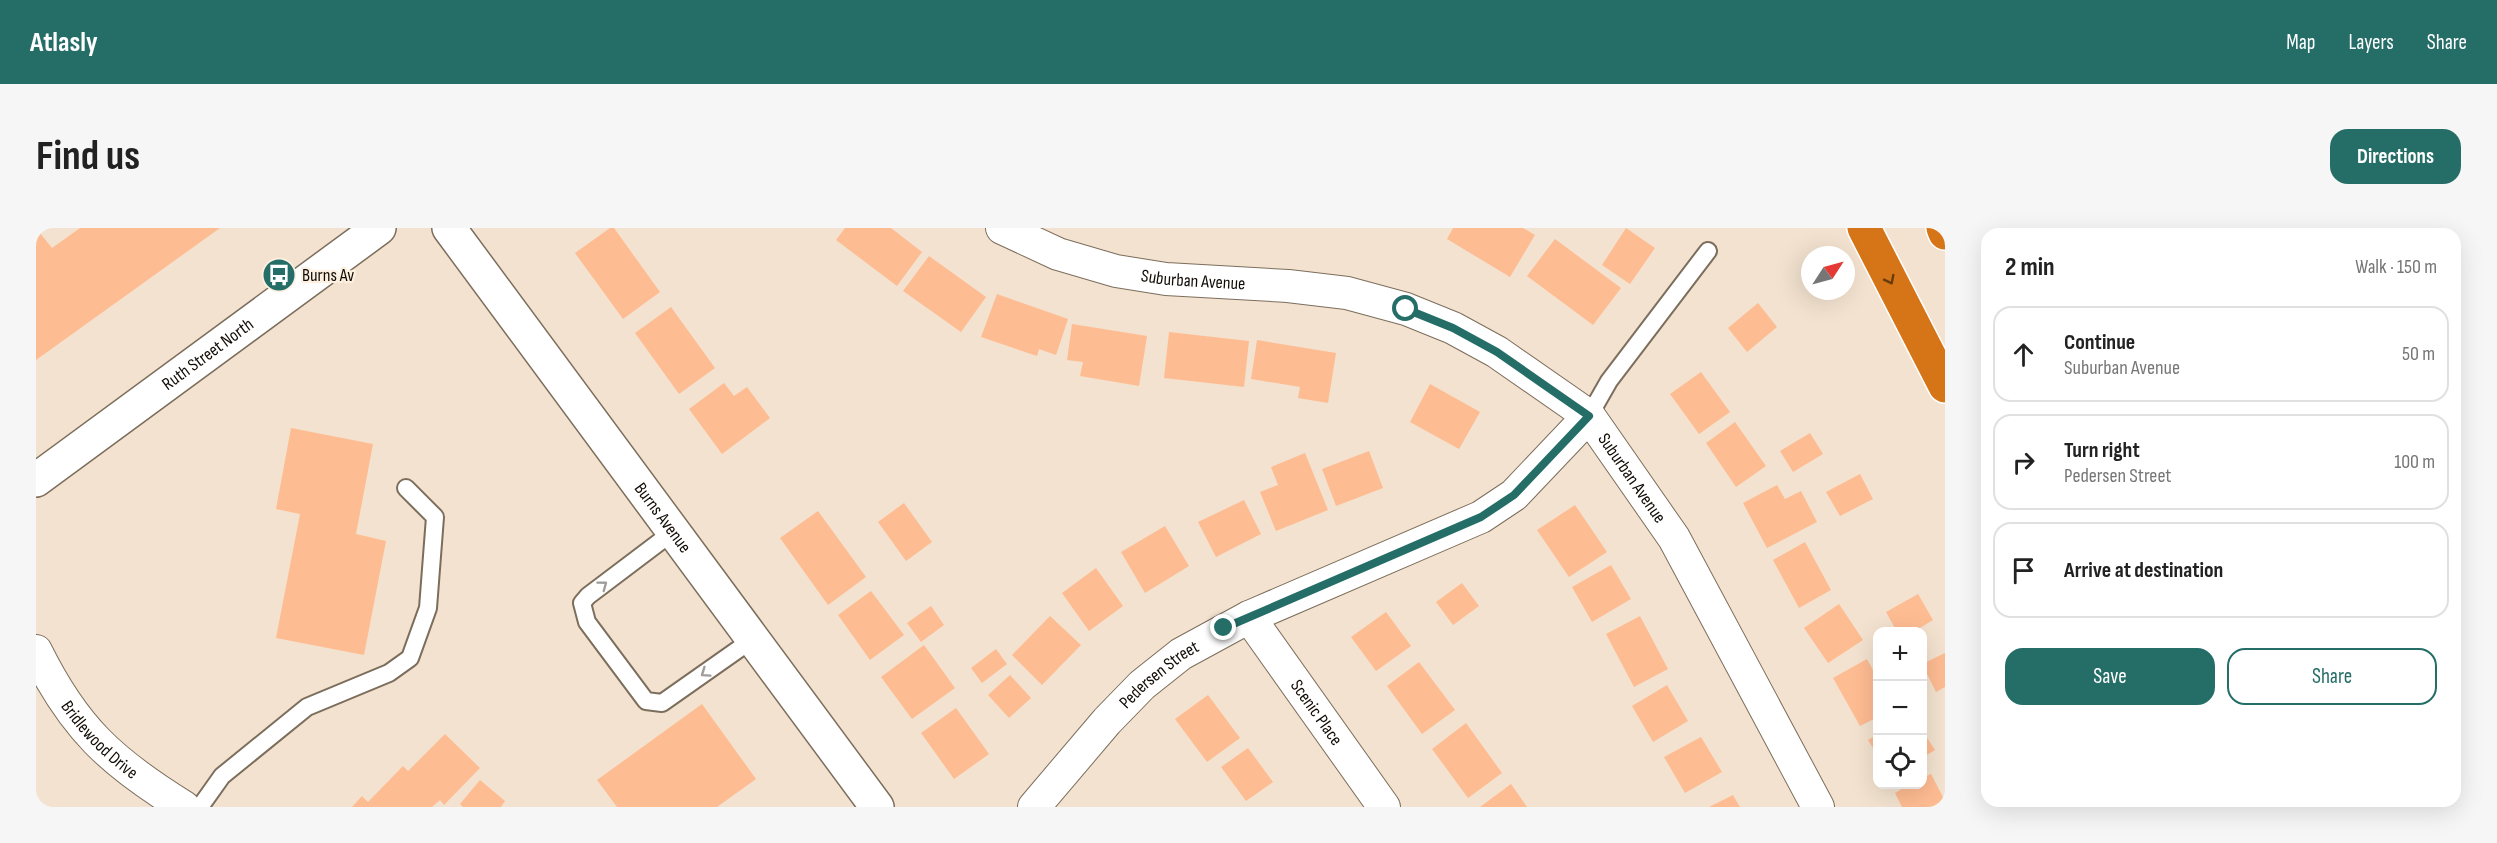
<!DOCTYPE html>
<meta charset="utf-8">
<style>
body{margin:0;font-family:"Sofia Sans Condensed",sans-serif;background:#f6f6f6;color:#222}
.controls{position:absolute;right:18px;bottom:18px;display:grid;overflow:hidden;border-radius:12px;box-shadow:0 6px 24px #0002}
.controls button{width:54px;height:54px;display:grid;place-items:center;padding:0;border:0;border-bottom:2px solid #e0e0e0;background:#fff;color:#222;font:30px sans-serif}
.compass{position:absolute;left:1765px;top:18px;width:54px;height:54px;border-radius:50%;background:#fff;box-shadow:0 6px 24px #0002;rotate:54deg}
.stop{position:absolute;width:18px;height:18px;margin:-14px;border:4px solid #256e67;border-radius:50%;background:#fff}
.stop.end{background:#256e67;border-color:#fff;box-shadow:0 2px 6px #0008}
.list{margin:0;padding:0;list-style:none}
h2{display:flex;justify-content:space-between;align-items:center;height:78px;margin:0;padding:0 24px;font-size:26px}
h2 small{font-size:20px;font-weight:400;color:#767676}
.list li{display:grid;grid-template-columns:39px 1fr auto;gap:18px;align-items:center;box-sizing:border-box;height:96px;margin:0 12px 12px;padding:0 12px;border:2px solid #e0e0e0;border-radius:18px}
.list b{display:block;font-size:22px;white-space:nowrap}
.list p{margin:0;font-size:20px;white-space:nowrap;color:#767676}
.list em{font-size:20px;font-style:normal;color:#767676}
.actions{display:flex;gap:12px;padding:18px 24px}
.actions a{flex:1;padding:14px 0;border:2px solid #256e67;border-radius:18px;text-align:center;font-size:21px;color:#256e67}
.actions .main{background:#256e67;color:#fff}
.icon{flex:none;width:33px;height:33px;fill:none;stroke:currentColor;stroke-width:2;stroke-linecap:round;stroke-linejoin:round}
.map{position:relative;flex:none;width:1909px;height:579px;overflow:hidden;border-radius:18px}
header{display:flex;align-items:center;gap:36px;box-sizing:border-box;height:84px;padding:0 30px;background:#256e67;color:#fff}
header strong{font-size:28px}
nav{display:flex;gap:33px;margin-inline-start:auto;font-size:21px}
.intro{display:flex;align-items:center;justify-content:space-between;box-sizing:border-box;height:144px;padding:0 36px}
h1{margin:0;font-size:42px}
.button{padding:15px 27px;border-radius:18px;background:#256e67;color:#fff;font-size:21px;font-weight:700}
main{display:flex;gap:36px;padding:0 36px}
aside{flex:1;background:#fff;border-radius:18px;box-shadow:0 6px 24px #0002}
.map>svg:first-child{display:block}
</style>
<header>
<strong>Atlasly</strong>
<nav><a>Map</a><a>Layers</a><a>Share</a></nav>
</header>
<div class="intro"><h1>Find us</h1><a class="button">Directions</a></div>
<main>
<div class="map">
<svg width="1909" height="579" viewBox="0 0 1909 579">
<rect width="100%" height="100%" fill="#f3e2cf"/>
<path fill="#febc92" d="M 0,0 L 16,20 L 44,0 L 184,0 L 0,132 Z
M 574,0 L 578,0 L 624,64 L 587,91 L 539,25 Z
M 809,0 L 855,0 L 886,24 L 861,58 L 800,12 Z
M 1417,0 L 1487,0 L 1499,7 L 1474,49 L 1411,11 Z
M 1590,0 L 1619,20 L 1594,56 L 1566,37 Z
M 1519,11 L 1585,60 L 1557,97 L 1491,48 Z
M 893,28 L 950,69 L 925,104 L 867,63 Z
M 961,66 L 1032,91 L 1020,127 L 1003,121 L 1001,128 L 945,109 Z
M 1722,75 L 1741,99 L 1711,124 L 1692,100 Z
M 635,79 L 679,140 L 643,166 L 599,105 Z
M 1036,96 L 1111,108 L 1103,158 L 1044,148 L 1047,134 L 1031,132 Z
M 1133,104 L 1213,113 L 1208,159 L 1128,150 Z
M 1221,112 L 1300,125 L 1292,175 L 1262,170 L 1264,159 L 1215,151 Z
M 1665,144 L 1694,184 L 1663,206 L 1634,166 Z
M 688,155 L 698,168 L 711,159 L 734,190 L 686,226 L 653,181 Z
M 1394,156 L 1444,184 L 1423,221 L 1374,194 Z
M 1699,194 L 1730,238 L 1700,259 L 1670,215 Z
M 255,200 L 337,216 L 320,306 L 350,313 L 328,427 L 240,410 L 264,286 L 240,281 Z
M 1774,205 L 1787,226 L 1757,244 L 1744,223 Z
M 1333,223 L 1347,260 L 1300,278 L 1286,241 Z
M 1269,225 L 1292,282 L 1240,303 L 1224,264 L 1242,257 L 1235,239 Z
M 1824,246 L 1837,271 L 1804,288 L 1790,264 Z
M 1741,257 L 1749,271 L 1765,263 L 1781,294 L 1731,320 L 1707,275 Z
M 1208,272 L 1225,306 L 1180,329 L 1162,294 Z
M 868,275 L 896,314 L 870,333 L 842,294 Z
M 1539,277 L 1571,324 L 1533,349 L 1501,302 Z
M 782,283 L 830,349 L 792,377 L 744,310 Z
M 1129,298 L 1153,338 L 1109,365 L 1085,324 Z
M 1769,314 L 1795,362 L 1763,380 L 1737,332 Z
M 1575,337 L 1595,371 L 1556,394 L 1536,359 Z
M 1060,340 L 1087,378 L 1053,403 L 1026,365 Z
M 1426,355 L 1443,378 L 1417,397 L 1400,374 Z
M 835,363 L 868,407 L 834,432 L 802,387 Z
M 1882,366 L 1897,392 L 1877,404 L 1861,404 L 1850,384 Z
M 1803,376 L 1827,412 L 1792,435 L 1768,400 Z
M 895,378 L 908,397 L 885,414 L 871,395 Z
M 1350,384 L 1375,418 L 1340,443 L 1315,409 Z
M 1014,388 L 1045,417 L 1006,457 L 976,427 Z
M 1604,388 L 1632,441 L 1598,459 L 1570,406 Z
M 888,417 L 919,460 L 876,491 L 845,449 Z
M 960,421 L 971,436 L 946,455 L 935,440 Z
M 1909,425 L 1909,459 L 1900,464 L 1886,436 Z
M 1831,431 L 1837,442 L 1842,439 L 1842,489 L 1824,498 L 1797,450 Z
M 1383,434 L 1419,482 L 1386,506 L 1351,458 Z
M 974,447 L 995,470 L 973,490 L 952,467 Z
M 1631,457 L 1652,493 L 1617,514 L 1596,478 Z
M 1172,467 L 1204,510 L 1171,534 L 1139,491 Z
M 666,476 L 720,551 L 681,579 L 581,579 L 561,552 Z
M 920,480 L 953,526 L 918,551 L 885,505 Z
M 1430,495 L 1466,545 L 1432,570 L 1396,521 Z
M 1886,502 L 1899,522 L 1886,530 Z
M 409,506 L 444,540 L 408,577 L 404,572 L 396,579 L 316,579 L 326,568 L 332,574 L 367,538 L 372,543 Z
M 1842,506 L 1842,528 L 1832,512 Z
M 1665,509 L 1686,544 L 1649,565 L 1628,529 Z
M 1212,520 L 1237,554 L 1210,573 L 1185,539 Z
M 1895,546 L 1909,573 L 1909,579 L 1866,579 L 1859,565 L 1874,556 L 1886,556 L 1886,550 Z
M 444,552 L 469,573 L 465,579 L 427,579 L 424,576 Z
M 1475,556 L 1491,579 L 1444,579 Z
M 1697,567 L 1704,579 L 1673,579 Z"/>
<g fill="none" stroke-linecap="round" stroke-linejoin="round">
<g stroke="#7c6e5c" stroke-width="20">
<path id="service" d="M 1553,188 L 1573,153 L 1672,23
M 638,303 L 552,368 L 546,375 L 551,394 L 610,473 L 626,475 L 717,411
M 164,579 L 186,548 L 271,479 L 353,445 L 374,430 L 392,380 L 399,289 L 370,260"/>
</g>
<g stroke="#7c6e5c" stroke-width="34">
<g id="minor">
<path id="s1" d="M 966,0 L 1022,26 L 1080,43 L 1130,51 L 1252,58 L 1311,65 L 1370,81 L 1417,100 L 1461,124 L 1553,188 L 1638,310 L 1782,579"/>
<path id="s2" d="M 1213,389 L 1348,579"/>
<path id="s3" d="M 0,423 C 38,500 75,534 148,579"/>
<path id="s4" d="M 998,579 L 1071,493 L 1106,457 L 1145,426 L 1213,389 L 1445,289 L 1478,267 L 1553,188"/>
</g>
</g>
<g stroke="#7c6e5c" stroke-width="36">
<g id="tertiary">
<path id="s5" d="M 413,0 L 841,579"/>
<path id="s6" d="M 0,252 L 343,0"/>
</g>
</g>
<g stroke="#fff" stroke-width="36">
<path id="motorway" d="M 1828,0 L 1909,158
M 1907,0 L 1909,5"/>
</g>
<use href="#service" stroke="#fff" stroke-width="16"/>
<use href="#minor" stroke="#fff" stroke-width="32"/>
<use href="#tertiary" stroke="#fff" stroke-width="33"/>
<use href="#motorway" stroke="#d57517" stroke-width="33"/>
</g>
<defs><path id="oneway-chevron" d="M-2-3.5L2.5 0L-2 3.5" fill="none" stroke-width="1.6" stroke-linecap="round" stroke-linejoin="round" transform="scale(1.5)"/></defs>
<use stroke="#693b0d" href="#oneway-chevron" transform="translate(1854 52) rotate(63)"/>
<g stroke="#a09d9b">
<use href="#oneway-chevron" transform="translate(567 357) rotate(-37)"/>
<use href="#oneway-chevron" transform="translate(669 445) rotate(145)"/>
</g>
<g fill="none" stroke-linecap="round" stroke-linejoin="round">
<path stroke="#256e67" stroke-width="8" d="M 1188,400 L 1445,289 L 1478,267 L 1553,188 L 1461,124 L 1417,100 L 1370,81"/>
</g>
<defs>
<g id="bus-disc" transform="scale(1.725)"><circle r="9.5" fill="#256e67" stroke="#fef0e0"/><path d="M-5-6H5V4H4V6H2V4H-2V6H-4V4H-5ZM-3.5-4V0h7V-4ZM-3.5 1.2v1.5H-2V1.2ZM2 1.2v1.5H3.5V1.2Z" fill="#fff"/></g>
</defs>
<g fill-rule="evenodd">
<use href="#bus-disc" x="243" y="47"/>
</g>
<g text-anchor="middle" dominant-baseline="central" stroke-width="4.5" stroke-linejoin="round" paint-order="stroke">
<g font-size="18" fill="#110b05" stroke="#fef0e0" text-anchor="start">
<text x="266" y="47">Burns Av</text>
</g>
<g font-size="18" fill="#110b05" stroke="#fef0e0">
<text stroke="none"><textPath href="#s1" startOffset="200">Suburban Avenue</textPath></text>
<text stroke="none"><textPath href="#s6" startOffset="213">Ruth Street North</textPath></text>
<text stroke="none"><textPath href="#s1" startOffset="704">Suburban Avenue</textPath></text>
<text stroke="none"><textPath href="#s5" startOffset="360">Burns Avenue</textPath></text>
<text stroke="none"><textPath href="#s4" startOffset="183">Pedersen Street</textPath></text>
<text stroke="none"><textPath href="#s2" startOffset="117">Scenic Place</textPath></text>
<text stroke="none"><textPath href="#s3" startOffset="110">Bridlewood Drive</textPath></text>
</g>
</g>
</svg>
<div class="controls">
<button>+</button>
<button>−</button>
<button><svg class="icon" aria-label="locate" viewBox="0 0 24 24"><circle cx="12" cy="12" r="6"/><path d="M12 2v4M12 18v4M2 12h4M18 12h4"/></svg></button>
</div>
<svg class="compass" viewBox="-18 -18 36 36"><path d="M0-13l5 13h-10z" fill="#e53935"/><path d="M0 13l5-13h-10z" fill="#767676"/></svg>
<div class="stop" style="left:1370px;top:81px"></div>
<div class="stop end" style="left:1188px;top:400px"></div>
</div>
<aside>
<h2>2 min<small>Walk · 150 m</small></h2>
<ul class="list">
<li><svg class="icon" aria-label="ahead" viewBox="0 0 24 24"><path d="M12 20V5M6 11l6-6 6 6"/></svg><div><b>Continue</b><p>Suburban Avenue</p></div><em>50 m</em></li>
<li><svg class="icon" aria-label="right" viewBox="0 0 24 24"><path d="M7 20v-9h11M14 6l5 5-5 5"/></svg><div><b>Turn right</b><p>Pedersen Street</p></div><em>100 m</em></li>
<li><svg class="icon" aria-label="arrive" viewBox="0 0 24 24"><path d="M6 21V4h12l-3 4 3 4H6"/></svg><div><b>Arrive at destination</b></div></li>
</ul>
<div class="actions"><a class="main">Save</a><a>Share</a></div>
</aside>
</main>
